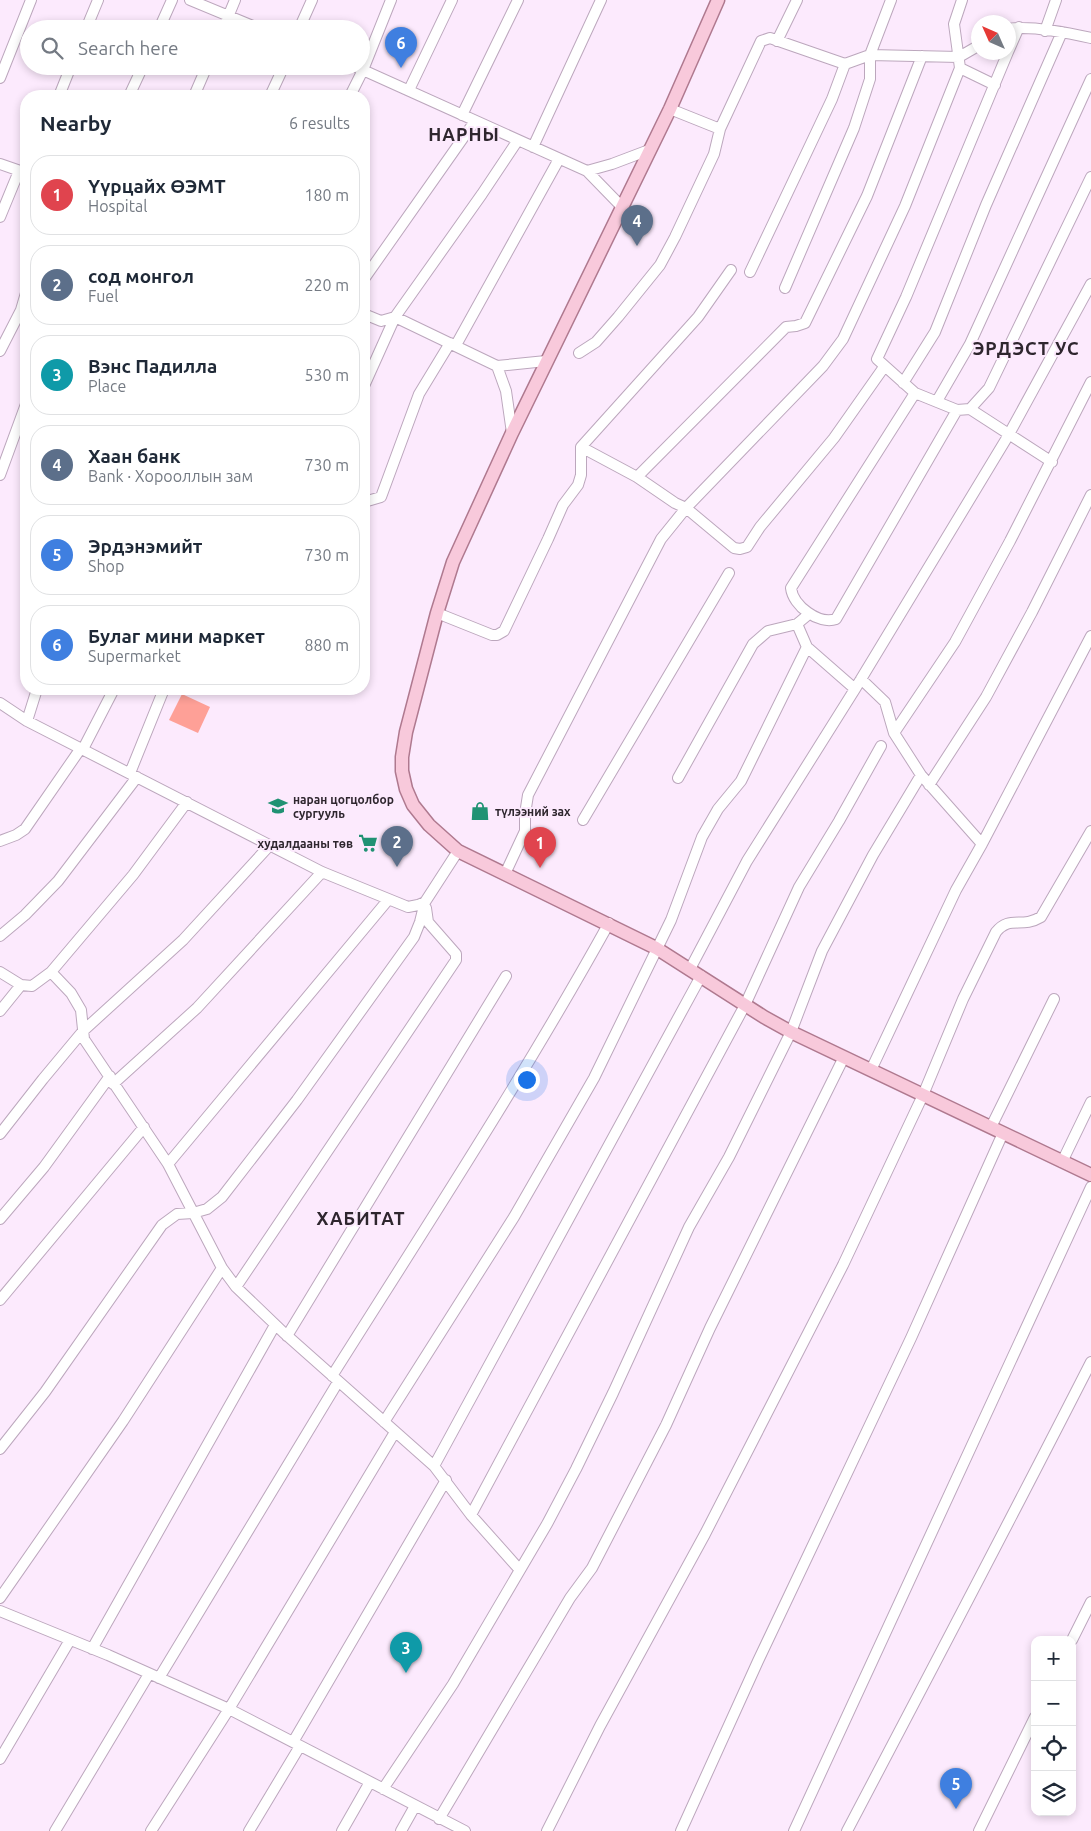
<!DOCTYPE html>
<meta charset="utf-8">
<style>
body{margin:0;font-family:Ubuntu,sans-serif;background:#f2f2f3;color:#1f2937}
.controls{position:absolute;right:15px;bottom:15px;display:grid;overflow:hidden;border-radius:10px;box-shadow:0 2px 8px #0003}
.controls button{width:45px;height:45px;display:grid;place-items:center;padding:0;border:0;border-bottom:1px solid #e0e1e3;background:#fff;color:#1f2937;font:25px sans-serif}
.compass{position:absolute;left:971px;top:15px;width:45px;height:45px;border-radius:50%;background:#fff;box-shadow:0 2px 8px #0003;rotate:315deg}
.you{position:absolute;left:526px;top:1079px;width:18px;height:18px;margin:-12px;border:4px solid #fff;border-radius:50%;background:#1a73e8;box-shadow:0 0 0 8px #1a73e833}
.badge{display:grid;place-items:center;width:32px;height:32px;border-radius:50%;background:#ea580c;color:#fff;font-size:16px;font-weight:700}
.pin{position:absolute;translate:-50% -41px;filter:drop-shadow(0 1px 2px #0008)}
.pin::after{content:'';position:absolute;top:26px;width:18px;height:15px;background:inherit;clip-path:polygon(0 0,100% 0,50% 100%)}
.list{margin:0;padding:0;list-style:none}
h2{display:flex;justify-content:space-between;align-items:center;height:65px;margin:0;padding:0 20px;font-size:21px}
h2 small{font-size:16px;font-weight:400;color:#747a83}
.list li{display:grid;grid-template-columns:32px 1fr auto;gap:15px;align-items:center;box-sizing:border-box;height:80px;margin:0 10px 10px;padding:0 10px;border:1px solid #e0e1e3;border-radius:20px}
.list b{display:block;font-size:19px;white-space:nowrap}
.list p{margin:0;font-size:16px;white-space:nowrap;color:#747a83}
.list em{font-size:16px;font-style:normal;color:#747a83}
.icon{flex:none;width:28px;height:28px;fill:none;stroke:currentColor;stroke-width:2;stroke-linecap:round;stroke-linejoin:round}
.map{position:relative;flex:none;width:1091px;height:1831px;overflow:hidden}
.search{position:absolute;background:#fff;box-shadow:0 2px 8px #0003;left:20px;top:20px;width:350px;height:55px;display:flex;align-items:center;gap:12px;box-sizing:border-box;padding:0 18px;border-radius:28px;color:#747a83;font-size:19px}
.panel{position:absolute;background:#fff;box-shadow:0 2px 8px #0003;left:20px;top:90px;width:350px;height:605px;border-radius:20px}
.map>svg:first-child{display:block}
</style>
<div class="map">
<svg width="1091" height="1831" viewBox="0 0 1091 1831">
<rect width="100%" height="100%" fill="#fceafd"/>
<path fill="#fea097" d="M 182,694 L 210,707 L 198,733 L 169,720 Z"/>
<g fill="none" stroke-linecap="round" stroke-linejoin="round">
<g stroke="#bca7bd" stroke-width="12">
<path id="minor" d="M 190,0 L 260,29
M 86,29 L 98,0
M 159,29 L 172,0
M 223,29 L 235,0
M 299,29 L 312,0
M 1008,29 C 1030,25 1069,33 1091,38
M 1045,31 L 1056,0
M 777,41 L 797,0
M 1008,52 L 906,297 L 877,359 L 915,393 L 957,410 L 970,409 L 989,388 L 1091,177
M 1008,52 L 1019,27
M 354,66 L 587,171 L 622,207
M 960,68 L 995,85
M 0,78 L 31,0
M 409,90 L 452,0
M 59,96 L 71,66
M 129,96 L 143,66
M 194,96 L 207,66
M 270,96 L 284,66
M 350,96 L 363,70 L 391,0
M 670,109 L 720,129 L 761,41 L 770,38 L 845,64 L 870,55 L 959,57 L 978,46
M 462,115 L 518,0
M 533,147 L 601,0
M 0,164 L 26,173
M 587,171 L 612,164 L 649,150
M 0,217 L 19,171
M 750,272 L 832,99 L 845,64
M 364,279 L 475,121
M 785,288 L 854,128 L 870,79 L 870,55 L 891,0
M 364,314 L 381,321 L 395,317 L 497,366 L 546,361
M 456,345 L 559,159
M 0,351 L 21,310 L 26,293
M 579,353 L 596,342 L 618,317 L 660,265 L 675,237 L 714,154 L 720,129
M 497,366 L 506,391 L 512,433
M 903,383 L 935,332 L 986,205 L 1062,32
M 364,386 L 395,317 L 482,194 L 518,140
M 915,393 L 791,588 C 793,606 819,625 836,619 L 957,410
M 937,401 L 970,344 L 1091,79
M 970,409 L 1052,462
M 581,447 L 637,477 L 675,503 L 686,508 L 734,548 L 740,549 L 747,547 L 760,527 L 834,438 L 884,367
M 0,475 L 26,404
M 637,477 L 786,327 L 796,326 L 805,323 L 867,196 L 922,56
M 364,502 L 381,497 L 419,394 L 450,343
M 437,613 L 492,635 L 497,635 L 504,631 L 548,539 L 563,505 L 578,485 L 581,475 L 581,447 L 698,317 L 731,270
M 809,614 L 797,624 L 807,647 L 855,689
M 861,679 L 885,702 L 894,733 L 921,775 L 982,844 L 956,890 L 871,1070
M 0,703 L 27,721 L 322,872 L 408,907 L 418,905 L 425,902 L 458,851
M 27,721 L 37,689
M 894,733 L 955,642 L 1010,541 L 1091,382
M 83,749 L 114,689
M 130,773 L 164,689
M 678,778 L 753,644 L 768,631 L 797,624
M 929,785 L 986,697 L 1032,612 L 1091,495
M 583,820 L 729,573
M 0,841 L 16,835 L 25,829 L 81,748
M 982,844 L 1091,636
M 505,874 L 525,831 L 525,814 L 528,795 L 661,539 L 686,508 L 823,366 L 843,339 L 905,206 L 960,68 L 954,24 L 962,0
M 0,936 L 25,915 L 58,881 L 137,777
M 690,969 L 747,861 L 855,689 L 1008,436 L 1091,284
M 0,972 L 21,985 L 32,986 L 51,972 L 71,993 L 81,1010 L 84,1039 L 168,1164 L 222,1268 L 236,1287 L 283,1332 L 434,1466 L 471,1515 L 519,1569
M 51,972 L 133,875 L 187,802
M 0,1011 L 21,985
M 113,1084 L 197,1008 L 322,872
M 991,1127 L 1054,999
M 0,1134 L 43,1079 L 83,1031 L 183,940 L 270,845
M 1062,1162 L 1091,1102
M 168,1164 L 388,900
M 0,1219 L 44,1167 L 110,1076
M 236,1287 L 456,960 L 456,954 L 428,922 L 426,908
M 0,1300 L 144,1127
M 287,1336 L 506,976
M 332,1376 C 426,1227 523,1078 609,923
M 384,1422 L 514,1217 L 594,1078 L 671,920 L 702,837 L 718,809 L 741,781 L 807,647
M 0,1449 L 45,1392 L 162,1225 L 177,1214 L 193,1213 L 207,1209 L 222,1197 L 297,1100 L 414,937 L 420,922 L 425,902
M 434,1466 L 701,976
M 471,1515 L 745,1005 L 799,887 L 839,821 L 881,746
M 0,1598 L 123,1421 L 222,1268
M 0,1611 L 108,1655 L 229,1709 L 465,1831
M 1072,1640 L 1091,1602
M 92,1649 L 275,1325
M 159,1678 L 338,1382
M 293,1742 L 446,1480
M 0,1759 L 70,1640
M 383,1789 L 453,1684 L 547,1524 L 576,1469 L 613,1393 L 689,1227 L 729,1157 L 791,1032 L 822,951 L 873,855 L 921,775
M 439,1819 L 570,1598 L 592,1568 L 666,1425 L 710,1328 L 844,1057
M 55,1831 L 149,1674
M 151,1831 L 229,1709 L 395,1432
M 249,1831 L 300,1746
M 342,1831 L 370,1782
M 401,1831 L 415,1806
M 547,1831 L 600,1726 L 705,1534 L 843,1265 L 923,1095 L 963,999 L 996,932 C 1010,915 1021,929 1041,917 L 1091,831
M 681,1831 L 758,1661 L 911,1338 L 1003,1133
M 794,1831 L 1091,1187
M 847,1831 C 929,1675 1011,1519 1091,1362
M 979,1831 L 1035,1717"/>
</g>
<g stroke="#af798f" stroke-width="15">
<path id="major" d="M 718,0 L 670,109 L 512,433 L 453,562 L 437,613 L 406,732 L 402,757 L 402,771 L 406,789 L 413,805 L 429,825 L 458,851 L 656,948 L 764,1017 L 791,1032 L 1091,1175"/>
</g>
<use href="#minor" stroke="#fff" stroke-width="10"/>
<use href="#major" stroke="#f8c9db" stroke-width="12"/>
</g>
<defs>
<g id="school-bare" transform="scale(1.5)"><path d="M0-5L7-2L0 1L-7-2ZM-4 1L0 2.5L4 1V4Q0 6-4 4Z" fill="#209273" stroke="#fceafd" stroke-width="2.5" paint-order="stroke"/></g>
<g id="shop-bare" transform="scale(1.5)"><path d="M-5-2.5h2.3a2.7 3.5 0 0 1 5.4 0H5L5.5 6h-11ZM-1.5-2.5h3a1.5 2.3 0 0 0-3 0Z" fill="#209273" stroke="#fceafd" stroke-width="2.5" paint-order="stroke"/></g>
<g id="supermarket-bare" transform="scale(1.5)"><path d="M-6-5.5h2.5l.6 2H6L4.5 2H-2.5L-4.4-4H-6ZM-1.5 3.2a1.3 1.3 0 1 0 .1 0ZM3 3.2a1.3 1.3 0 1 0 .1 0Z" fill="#209273" stroke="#fceafd" stroke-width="2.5" paint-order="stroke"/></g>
</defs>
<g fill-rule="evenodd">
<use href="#school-bare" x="278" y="806"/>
<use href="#shop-bare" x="480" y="811"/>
<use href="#supermarket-bare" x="368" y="843"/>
</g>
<g text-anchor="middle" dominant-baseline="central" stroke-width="4" stroke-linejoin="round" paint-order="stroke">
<g font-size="12" font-weight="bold" fill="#2e262e" stroke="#fceafd" text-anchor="start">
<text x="293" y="799">наран цогцолбор<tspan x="293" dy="14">сургууль</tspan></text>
<text x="495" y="811">түлээний зах</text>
<text x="353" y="843" text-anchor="end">худалдааны төв</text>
</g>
<g font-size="18" font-weight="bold" letter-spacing="1" fill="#2e262e" stroke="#fceafd">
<text x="464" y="134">НАРНЫ</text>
<text x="1026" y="348">ЭРДЭСТ УС</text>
<text x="361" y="1218">ХАБИТАТ</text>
</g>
</g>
</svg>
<div class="controls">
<button>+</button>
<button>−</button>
<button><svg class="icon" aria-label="locate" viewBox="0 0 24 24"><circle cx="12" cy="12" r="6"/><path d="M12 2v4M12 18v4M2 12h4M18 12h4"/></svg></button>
<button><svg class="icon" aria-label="layers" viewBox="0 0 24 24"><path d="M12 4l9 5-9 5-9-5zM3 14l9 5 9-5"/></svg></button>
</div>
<svg class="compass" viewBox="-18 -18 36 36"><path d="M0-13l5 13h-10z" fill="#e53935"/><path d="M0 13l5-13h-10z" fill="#747a83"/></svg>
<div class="you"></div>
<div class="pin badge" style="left:540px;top:868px;background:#e0444e">1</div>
<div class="pin badge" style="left:397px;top:867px;background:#5c6f8a">2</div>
<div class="pin badge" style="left:406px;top:1673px;background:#0f9aa8">3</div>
<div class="pin badge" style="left:637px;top:246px;background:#5c6f8a">4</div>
<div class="pin badge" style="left:956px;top:1809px;background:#3f7fe0">5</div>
<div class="pin badge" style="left:401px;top:68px;background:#3f7fe0">6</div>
<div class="search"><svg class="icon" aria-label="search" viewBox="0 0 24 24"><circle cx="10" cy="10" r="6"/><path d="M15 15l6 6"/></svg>Search here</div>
<section class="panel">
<h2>Nearby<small>6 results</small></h2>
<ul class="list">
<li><span class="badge" style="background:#e0444e">1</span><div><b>Үүрцайх ӨЭМТ</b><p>Hospital</p></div><em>180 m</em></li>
<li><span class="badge" style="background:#5c6f8a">2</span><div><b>сод монгол</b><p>Fuel</p></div><em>220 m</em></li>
<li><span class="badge" style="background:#0f9aa8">3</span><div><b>Вэнс Падилла</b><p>Place</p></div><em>530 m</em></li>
<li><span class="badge" style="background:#5c6f8a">4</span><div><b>Хаан банк</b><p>Bank · Хорооллын зам</p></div><em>730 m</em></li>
<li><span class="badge" style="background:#3f7fe0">5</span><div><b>Эрдэнэмийт</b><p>Shop</p></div><em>730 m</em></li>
<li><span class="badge" style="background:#3f7fe0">6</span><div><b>Булаг мини маркет</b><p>Supermarket</p></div><em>880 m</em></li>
</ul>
</section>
</div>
